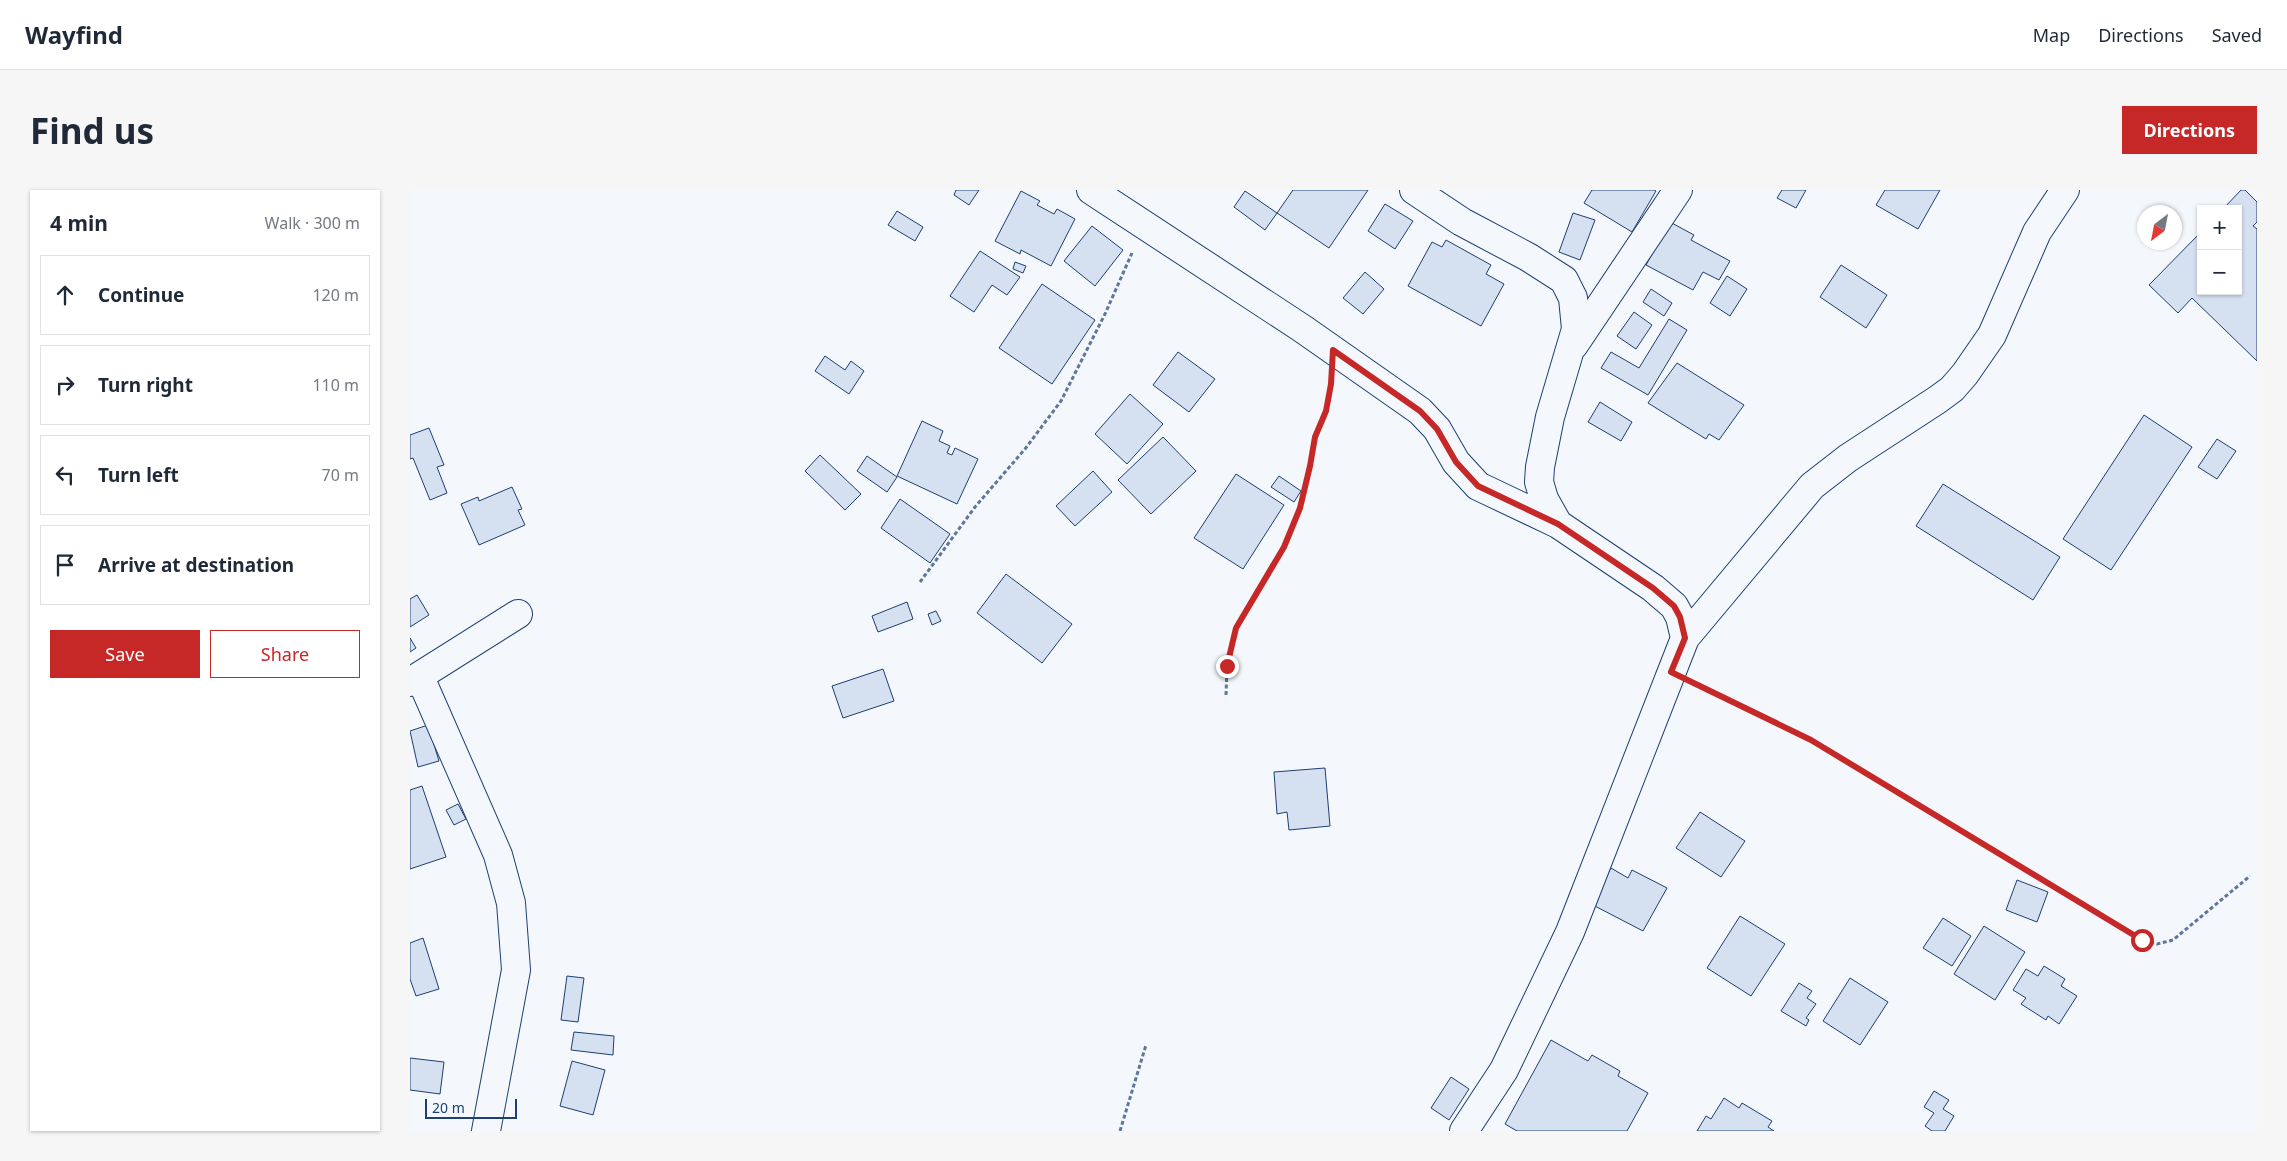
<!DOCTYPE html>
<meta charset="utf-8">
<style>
body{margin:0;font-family:"Noto Sans",sans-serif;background:#f6f6f7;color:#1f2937}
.controls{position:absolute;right:15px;top:15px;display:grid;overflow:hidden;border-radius:0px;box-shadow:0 1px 4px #0004}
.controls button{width:45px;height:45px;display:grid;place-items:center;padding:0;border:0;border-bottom:1px solid #e0e1e3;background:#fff;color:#1f2937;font:25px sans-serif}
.compass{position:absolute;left:1727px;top:15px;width:45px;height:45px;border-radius:50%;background:#fff;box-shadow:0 1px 4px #0004;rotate:212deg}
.scale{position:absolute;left:15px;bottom:12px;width:92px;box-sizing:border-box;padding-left:5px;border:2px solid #1d3f73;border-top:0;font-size:14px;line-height:18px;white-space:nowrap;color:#1d3f73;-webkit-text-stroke:4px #f4f7fb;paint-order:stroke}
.stop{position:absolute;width:15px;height:15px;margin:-11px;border:4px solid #c62828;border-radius:50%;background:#fff}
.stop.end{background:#c62828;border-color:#fff;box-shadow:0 1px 5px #0008}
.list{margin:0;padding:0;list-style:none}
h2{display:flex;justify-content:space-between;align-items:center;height:65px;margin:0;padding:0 20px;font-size:21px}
h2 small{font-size:16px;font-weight:400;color:#747a83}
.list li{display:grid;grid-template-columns:32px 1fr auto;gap:15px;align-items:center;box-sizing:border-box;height:80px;margin:0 10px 10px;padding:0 10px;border:1px solid #e0e1e3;border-radius:0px}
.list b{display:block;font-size:19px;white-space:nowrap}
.list em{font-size:16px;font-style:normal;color:#747a83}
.actions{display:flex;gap:10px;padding:15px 20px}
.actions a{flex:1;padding:11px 0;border:1px solid #c62828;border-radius:0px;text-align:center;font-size:18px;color:#c62828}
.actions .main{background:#c62828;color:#fff}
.icon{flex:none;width:28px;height:28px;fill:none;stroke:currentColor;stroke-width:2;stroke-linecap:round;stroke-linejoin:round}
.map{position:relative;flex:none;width:1847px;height:941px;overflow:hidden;border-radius:0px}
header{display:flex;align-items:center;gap:30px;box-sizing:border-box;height:70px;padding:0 25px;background:#fff;border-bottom:1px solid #e0e1e3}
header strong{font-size:24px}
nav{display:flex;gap:28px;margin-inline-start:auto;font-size:18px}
.intro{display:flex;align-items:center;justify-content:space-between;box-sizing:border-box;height:120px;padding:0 30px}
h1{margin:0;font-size:35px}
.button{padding:12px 22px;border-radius:0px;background:#c62828;color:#fff;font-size:18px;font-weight:700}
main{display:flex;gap:30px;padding:0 30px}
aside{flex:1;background:#fff;border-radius:0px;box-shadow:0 1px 4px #0004}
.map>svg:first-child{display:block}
</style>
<header>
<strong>Wayfind</strong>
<nav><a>Map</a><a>Directions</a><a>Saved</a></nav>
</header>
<div class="intro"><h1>Find us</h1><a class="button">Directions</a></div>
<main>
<aside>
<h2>4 min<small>Walk · 300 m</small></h2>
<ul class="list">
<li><svg class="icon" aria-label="ahead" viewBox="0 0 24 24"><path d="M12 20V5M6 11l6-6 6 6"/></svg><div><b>Continue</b></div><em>120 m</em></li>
<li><svg class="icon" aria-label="right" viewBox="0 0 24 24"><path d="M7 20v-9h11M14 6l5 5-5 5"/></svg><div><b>Turn right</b></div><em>110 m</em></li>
<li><svg class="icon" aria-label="left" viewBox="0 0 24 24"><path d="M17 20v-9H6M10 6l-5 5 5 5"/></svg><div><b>Turn left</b></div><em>70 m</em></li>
<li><svg class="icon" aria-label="arrive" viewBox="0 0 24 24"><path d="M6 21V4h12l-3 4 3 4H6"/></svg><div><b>Arrive at destination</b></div></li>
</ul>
<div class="actions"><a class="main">Save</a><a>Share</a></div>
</aside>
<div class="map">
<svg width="1847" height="941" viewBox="0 0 1847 941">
<rect width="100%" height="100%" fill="#f4f7fb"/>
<path fill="#d5e0f0" stroke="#1d3f73" d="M 546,0 L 569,0 L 559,15 L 544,5 Z
M 883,0 L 958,0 L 919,58 L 867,23 Z
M 1182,0 L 1244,0 L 1246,1 L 1222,42 L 1174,13 Z
M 1372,0 L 1396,0 L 1386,18 L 1367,8 Z
M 1475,0 L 1530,0 L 1508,39 L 1466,15 Z
M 1831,0 L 1835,0 L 1847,12 L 1847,32 L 1843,36 L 1847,39 L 1847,171 L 1782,108 L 1768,123 L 1739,95 L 1791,42 L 1791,101 L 1828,101 L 1828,19 L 1813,19 Z
M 611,1 L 630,11 L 627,15 L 644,24 L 647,19 L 665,29 L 641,76 L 611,60 L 610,64 L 585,51 Z
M 835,1 L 867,23 L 855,40 L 824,17 Z
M 975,14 L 1003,31 L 985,59 L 958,41 Z
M 487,21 L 513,37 L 505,51 L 478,35 Z
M 1163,23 L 1185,30 L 1170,70 L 1149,62 Z
M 1260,32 L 1284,45 L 1281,50 L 1320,71 L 1309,90 L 1293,82 L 1283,100 L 1236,75 Z
M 682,36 L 713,60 L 685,96 L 654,71 Z
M 1036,50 L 1081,75 L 1076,84 L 1094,94 L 1071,136 L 998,96 L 1022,52 L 1032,57 Z
M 570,61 L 610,87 L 597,105 L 582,95 L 564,122 L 540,106 Z
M 605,72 L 616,76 L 613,83 L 603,79 Z
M 1431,75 L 1477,105 L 1456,138 L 1410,107 Z
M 955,82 L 974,99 L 953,124 L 933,108 Z
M 1317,86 L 1337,99 L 1320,126 L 1300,113 Z
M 632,94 L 685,130 L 642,194 L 589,158 Z
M 1241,99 L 1262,113 L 1254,126 L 1233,112 Z
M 1224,122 L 1242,135 L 1226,159 L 1207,146 Z
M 1259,129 L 1277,140 L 1238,205 L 1191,178 L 1201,162 L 1229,178 Z
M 768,162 L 805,189 L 779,222 L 743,195 Z
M 415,166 L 435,180 L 441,171 L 454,181 L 439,204 L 405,181 Z
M 1267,173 L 1334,215 L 1309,250 L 1299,244 L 1296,249 L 1238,213 Z
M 720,204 L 753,234 L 717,274 L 685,244 Z
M 1190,212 L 1222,232 L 1211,251 L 1178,232 Z
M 1734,225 L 1782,257 L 1701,380 L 1653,349 Z
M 512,231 L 533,241 L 529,251 L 540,256 L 537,263 L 542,265 L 545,258 L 568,269 L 547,314 L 487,286 Z
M 19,238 L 34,275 L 27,277 L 37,303 L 20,310 L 3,268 L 0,269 L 0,245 Z
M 753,247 L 786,281 L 741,324 L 708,290 Z
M 1807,249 L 1826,261 L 1807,289 L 1788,277 Z
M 410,265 L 451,304 L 435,320 L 395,281 Z
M 457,266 L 487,287 L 477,302 L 447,281 Z
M 683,281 L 702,302 L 665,336 L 646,316 Z
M 826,284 L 874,315 L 833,379 L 784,348 Z
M 869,286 L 891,301 L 884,312 L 861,297 Z
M 1533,294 L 1650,367 L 1623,410 L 1506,336 Z
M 102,297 L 112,319 L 108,320 L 115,335 L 69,355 L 51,314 L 68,307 L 69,311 Z
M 490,309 L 540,344 L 520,373 L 471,338 Z
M 596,384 L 662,434 L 632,473 L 567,423 Z
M 7,405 L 19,425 L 0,437 L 0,409 Z
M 497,412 L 503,429 L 468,442 L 462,426 Z
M 526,421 L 531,431 L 522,435 L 518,424 Z
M 0,448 L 6,458 L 0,462 Z
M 473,479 L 484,511 L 433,528 L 422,496 Z
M 18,535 L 29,571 L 8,577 L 0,541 Z
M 915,578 L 920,636 L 879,640 L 877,622 L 867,624 L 864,582 Z
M 12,596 L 36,667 L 0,679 L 0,600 Z
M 48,614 L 56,629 L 44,635 L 36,620 Z
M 1290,622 L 1335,651 L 1311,687 L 1266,658 Z
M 1201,678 L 1218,688 L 1222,680 L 1257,698 L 1233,741 L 1181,714 Z
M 1607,690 L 1638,702 L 1627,732 L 1596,720 Z
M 1330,726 L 1375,754 L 1341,806 L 1297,778 Z
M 1533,728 L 1561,746 L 1542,776 L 1513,758 Z
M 1574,736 L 1615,762 L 1585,810 L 1544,784 Z
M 13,748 L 29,799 L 6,806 L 0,789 L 0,753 Z
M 1634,776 L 1655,789 L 1651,796 L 1667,806 L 1649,834 L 1638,826 L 1636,830 L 1611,814 L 1616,808 L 1603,800 L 1616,779 L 1628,786 Z
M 157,786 L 174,788 L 168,832 L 151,830 Z
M 1440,788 L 1478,812 L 1450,855 L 1413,831 Z
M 1389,793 L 1402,801 L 1397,808 L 1406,814 L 1396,828 L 1399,830 L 1396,836 L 1371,821 Z
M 164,842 L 204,846 L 203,865 L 161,860 Z
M 1141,850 L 1178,871 L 1182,865 L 1210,881 L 1208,886 L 1238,903 L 1217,941 L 1107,941 L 1095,934 Z
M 0,868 L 34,872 L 30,904 L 0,900 Z
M 162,871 L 195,880 L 183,925 L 150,916 Z
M 1041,887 L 1059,899 L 1039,930 L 1021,918 Z
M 1524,901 L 1539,910 L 1533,919 L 1544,926 L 1535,941 L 1522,941 L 1515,936 L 1524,923 L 1514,917 Z
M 1314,908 L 1329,918 L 1332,913 L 1362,931 L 1358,937 L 1364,941 L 1287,941 L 1296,926 L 1301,929 Z"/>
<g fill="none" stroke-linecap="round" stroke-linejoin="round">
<g stroke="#1d3f73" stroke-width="30">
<path id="minor" d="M 681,0 L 893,139 L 1010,221 L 1027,239 L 1046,272 L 1068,296 L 1148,334
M 1004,0 L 1052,32 L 1118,67 L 1154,90 L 1163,108 L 1166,139 L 1140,227 L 1130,277 L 1129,292 L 1134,309 L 1148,334 L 1243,398 L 1264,416 L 1270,427 L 1275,448 L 1160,742 L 1094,880 L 1054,941
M 1164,155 L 1268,0
M 1275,448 L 1402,296 L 1438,268 L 1527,210 L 1542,199 L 1555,184 L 1582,145 L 1627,42 L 1655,0
M 10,487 L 88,665 L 101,713 L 106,780 L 76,941
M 0,492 L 108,424"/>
</g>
<path stroke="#5e769c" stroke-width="3" stroke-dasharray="4 2.5" stroke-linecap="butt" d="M 510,392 L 565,317 L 615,259 L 651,211 L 695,124 L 722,63
M 1289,495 L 1401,550 L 1732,750 L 1747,754 L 1763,750 L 1840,686
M 816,505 L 817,476 L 826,438 L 874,357 L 890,318 L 900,276 L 905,247 L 916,221 L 921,196
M 710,941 L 736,855"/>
<use href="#minor" stroke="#f4f7fb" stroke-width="28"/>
</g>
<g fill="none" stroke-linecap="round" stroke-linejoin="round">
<path stroke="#c62828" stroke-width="6" d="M 817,476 L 826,438 L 874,357 L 890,318 L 900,276 L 905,247 L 916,221 L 921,194 L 923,160 L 1010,221 L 1027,239 L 1046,272 L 1068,296 L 1148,334 L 1243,398 L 1264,416 L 1270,427 L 1275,448 L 1261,482 L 1401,550 L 1732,750"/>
</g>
</svg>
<div class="controls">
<button>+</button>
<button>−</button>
</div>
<svg class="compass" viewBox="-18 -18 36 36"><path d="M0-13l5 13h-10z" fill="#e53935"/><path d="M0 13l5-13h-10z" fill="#747a83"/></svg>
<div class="scale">20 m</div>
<div class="stop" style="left:1732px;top:750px"></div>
<div class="stop end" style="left:817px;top:476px"></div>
</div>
</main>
